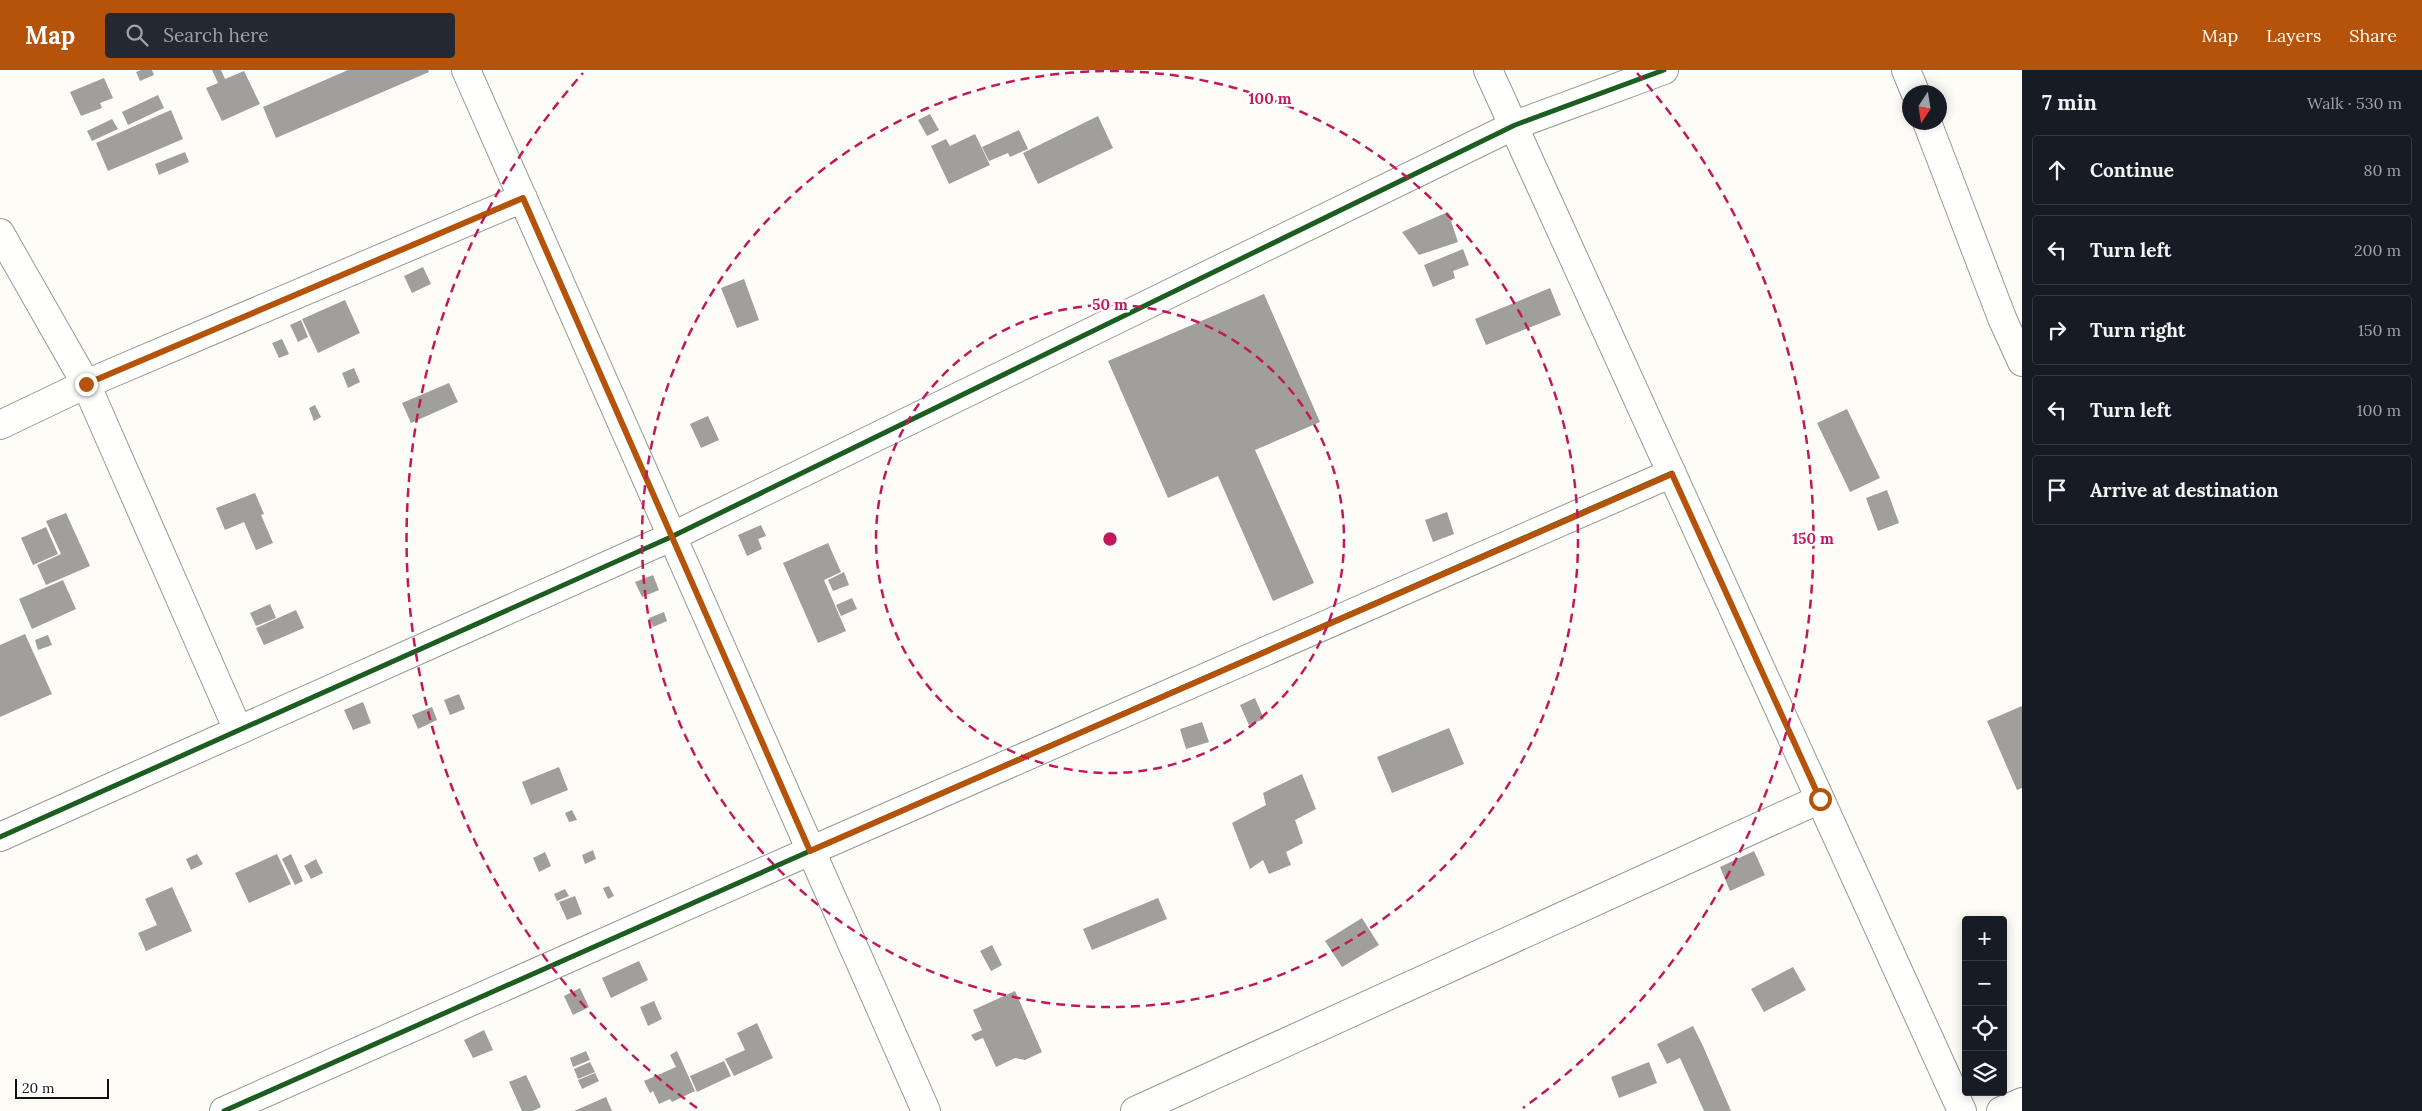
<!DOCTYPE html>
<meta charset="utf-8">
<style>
body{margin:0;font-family:Lora,serif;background:#242831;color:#f1f3f6}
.controls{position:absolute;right:15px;bottom:15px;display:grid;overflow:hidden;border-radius:5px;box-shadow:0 2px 12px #0003}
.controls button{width:45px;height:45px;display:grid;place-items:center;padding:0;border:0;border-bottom:1px solid #363941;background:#171b24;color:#f1f3f6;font:25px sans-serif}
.compass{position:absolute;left:1902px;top:15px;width:45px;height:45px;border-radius:50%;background:#171b24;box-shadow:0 2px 12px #0003;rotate:192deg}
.scale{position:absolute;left:15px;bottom:12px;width:94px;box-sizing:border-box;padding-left:5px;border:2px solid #111;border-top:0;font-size:14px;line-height:18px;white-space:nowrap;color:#111;-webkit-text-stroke:4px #fff;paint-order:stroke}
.stop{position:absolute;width:15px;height:15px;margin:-11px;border:4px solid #b45309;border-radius:50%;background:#fff}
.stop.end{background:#b45309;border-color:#fff;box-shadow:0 1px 5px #0008}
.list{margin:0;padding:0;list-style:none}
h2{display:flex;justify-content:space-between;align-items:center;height:65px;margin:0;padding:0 20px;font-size:21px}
h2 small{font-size:16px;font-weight:400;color:#9ea1a6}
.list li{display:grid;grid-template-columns:32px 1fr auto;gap:15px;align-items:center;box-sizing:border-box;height:70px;margin:0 10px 10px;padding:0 10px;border:1px solid #363941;border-radius:5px}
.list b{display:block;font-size:19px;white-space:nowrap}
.list em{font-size:16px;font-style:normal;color:#9ea1a6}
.icon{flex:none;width:28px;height:28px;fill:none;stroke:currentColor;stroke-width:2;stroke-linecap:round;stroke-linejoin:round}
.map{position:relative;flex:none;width:2022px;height:1041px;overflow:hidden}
header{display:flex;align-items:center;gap:30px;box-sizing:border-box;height:70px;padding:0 25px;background:#b45309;color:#fff}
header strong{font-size:24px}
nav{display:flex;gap:28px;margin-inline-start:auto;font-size:18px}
.search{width:350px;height:45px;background:#242831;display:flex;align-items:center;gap:12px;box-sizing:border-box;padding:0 18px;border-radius:5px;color:#9ea1a6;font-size:19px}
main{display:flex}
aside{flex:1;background:#171b24}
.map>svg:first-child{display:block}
</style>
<header>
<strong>Map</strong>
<div class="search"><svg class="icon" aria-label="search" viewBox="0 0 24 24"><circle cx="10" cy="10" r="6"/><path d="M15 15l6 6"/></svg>Search here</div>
<nav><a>Map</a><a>Layers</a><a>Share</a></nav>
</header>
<main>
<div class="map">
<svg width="2022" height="1041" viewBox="0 0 2022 1041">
<rect width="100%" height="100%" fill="#fdfcf7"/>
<path fill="#a19f9c" d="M 141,0 L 152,0 L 154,5 L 140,11 L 136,2 Z
M 212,0 L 221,0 L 225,9 L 244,1 L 260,34 L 222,51 L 206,18 L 218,13 Z
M 348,0 L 428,0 L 429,2 L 276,68 L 263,37 Z
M 104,8 L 113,28 L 100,33 L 102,38 L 81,46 L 70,22 Z
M 158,25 L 164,38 L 128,55 L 122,42 Z
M 171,40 L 183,69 L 108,101 L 96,73 Z
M 930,44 L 939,60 L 927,66 L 918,50 Z
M 1098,46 L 1113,78 L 1038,114 L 1023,83 Z
M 112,49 L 118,59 L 92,71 L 87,61 Z
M 1019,60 L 1028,79 L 1010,87 L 1008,83 L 989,91 L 982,77 Z
M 975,64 L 990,95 L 949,114 L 931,76 L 946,69 L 950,76 Z
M 185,82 L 189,92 L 159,105 L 155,94 Z
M 1448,142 L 1458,172 L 1419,185 L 1402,162 Z
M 1463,179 L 1469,195 L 1453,201 L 1455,208 L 1433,217 L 1424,195 Z
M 423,197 L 431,214 L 412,223 L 404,206 Z
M 744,209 L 759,250 L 737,258 L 721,218 Z
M 1550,218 L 1561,245 L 1486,275 L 1475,249 Z
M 1264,224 L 1320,352 L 1255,380 L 1314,513 L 1273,531 L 1218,406 L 1168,428 L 1108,291 Z
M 345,230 L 360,263 L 318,283 L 302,249 Z
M 301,250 L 308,267 L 298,272 L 290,255 Z
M 282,269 L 289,284 L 279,288 L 272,273 Z
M 354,298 L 360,312 L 348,318 L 342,303 Z
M 449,313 L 458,332 L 411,353 L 402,333 Z
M 315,335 L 321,347 L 314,351 L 309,338 Z
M 1847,339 L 1880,408 L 1850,422 L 1817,353 Z
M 708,346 L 719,370 L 701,378 L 690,354 Z
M 1887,420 L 1899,453 L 1878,461 L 1866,428 Z
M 255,423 L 264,444 L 261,445 L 273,473 L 256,480 L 244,452 L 225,460 L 216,438 Z
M 1447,442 L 1454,464 L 1433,472 L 1425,450 Z
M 66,443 L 90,496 L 46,515 L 37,495 L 61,484 L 46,451 Z
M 761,455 L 766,466 L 758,469 L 762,479 L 747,486 L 738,465 Z
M 46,457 L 58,484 L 33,495 L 21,468 Z
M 828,473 L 841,502 L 824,510 L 846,561 L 818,573 L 783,493 Z
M 844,502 L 849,515 L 833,521 L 828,510 Z
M 653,505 L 659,520 L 642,527 L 635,512 Z
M 63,510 L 76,539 L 32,559 L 19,529 Z
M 852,528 L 857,539 L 841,546 L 836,535 Z
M 270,534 L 276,548 L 256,556 L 250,543 Z
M 296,540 L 304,558 L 264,575 L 256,558 Z
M 664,542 L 667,551 L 653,557 L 649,548 Z
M 25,564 L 52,624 L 0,647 L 0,575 Z
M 48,565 L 52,575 L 38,580 L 35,570 Z
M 459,624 L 465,639 L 450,645 L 444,630 Z
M 1255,628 L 1264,649 L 1249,655 L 1240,635 Z
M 363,632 L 371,653 L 353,660 L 344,640 Z
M 2022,636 L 2022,718 L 2017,720 L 1987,651 Z
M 432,637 L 437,650 L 418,659 L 412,645 Z
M 1202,652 L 1209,672 L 1186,679 L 1180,659 Z
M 1449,658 L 1464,694 L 1392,723 L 1377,687 Z
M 559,697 L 568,720 L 531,735 L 522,712 Z
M 1302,704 L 1316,739 L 1295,750 L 1303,773 L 1286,782 L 1291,795 L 1269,804 L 1263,790 L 1250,799 L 1232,753 L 1266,735 L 1263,723 Z
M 572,740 L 577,750 L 569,752 L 565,743 Z
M 593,780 L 596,789 L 585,794 L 582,785 Z
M 1754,781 L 1765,805 L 1730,821 L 1720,797 Z
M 545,782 L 551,796 L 539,802 L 533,788 Z
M 197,784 L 203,794 L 191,800 L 186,789 Z
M 277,784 L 291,814 L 249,833 L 235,803 Z
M 291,784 L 303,811 L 295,815 L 282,789 Z
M 316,789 L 323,803 L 311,809 L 304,796 Z
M 609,816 L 614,826 L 608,829 L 603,818 Z
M 172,817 L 192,861 L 146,881 L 138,863 L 157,855 L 145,829 Z
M 565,819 L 569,826 L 557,831 L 554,824 Z
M 575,826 L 582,844 L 567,850 L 559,832 Z
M 1158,828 L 1167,849 L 1092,880 L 1083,859 Z
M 1362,848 L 1379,875 L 1342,897 L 1325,871 Z
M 992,875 L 1002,895 L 991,901 L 980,881 Z
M 639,891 L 648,910 L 611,928 L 602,908 Z
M 1793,897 L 1806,920 L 1764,942 L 1751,919 Z
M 580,918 L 589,937 L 573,945 L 564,926 Z
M 1015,921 L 1042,982 L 1025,990 L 1015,988 L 996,997 L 983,968 L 975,971 L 971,965 L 982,960 L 973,940 Z
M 654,931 L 662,949 L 648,956 L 640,937 Z
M 757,953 L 773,988 L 734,1006 L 725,989 L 745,980 L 737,963 Z
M 1693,956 L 1703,976 L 1731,1041 L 1704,1041 L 1680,988 L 1667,994 L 1657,974 Z
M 484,960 L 493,980 L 473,988 L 464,970 Z
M 586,981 L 590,990 L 573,997 L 570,988 Z
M 677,981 L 695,1021 L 672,1032 L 670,1029 L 659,1034 L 653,1021 L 650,1023 L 644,1011 L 676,997 L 670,985 Z
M 724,991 L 731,1006 L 697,1022 L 690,1006 Z
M 590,992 L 595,1002 L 578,1009 L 574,999 Z
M 1649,992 L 1657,1013 L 1619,1028 L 1611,1007 Z
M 595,1003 L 599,1011 L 582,1019 L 578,1010 Z
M 526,1005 L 541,1037 L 533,1041 L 522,1041 L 509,1012 Z
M 606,1027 L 612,1041 L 574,1041 Z"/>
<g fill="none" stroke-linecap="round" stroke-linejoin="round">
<g stroke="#979795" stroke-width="30">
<path id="minor" d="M 466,0 L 926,1041
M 1488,0 L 1962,1041
M 1906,0 L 1915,22
M 1927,52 L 2002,248 L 2022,292
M 0,163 L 86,314 L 238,660
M 0,355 L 86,314 L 523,128
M 0,767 L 671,467 L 1515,55 L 1664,0
M 224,1041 L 810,781 L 1672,403
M 1135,1041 L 1820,729
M 2001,1041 L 2022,1032"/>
</g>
<use href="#minor" stroke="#fffffe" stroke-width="28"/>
<g stroke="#fff" stroke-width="8">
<path id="cycleway" d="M 0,767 L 671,467 L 1515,55 L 1664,0
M 224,1041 L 810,781 L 1672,403"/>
</g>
<use href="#cycleway" stroke="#1b5e20" stroke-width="5"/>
</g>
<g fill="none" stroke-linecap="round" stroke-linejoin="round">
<path stroke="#b45309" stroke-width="6" d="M 86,314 L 523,128 L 810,781 L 1672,404 L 1820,729"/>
</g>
<g fill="none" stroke="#c2185b" stroke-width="2.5" stroke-dasharray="9 6">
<circle cx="1110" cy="469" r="234"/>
<circle cx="1110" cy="469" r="468"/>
<path d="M697 1038A703 703 0 0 1 583 3M1637 3A703 703 0 0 1 1523 1038"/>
</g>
<circle cx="1110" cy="469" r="8" fill="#c2185b" stroke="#fff" stroke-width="2.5"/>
<g font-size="15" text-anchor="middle" font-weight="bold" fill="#c2185b" stroke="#fff" stroke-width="5" stroke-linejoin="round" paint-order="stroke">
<text x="1270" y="34">100 m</text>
<text x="1110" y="240">50 m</text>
<text x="1813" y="474">150 m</text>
</g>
</svg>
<div class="controls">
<button>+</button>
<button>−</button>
<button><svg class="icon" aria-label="locate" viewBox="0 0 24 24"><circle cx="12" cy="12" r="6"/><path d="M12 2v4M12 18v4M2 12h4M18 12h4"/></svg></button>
<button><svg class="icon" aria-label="layers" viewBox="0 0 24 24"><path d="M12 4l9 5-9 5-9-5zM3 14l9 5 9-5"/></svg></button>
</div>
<svg class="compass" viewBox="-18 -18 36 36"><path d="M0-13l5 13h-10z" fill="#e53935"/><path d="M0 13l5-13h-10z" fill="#9ea1a6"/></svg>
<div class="scale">20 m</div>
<div class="stop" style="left:1820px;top:729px"></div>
<div class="stop end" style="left:86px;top:314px"></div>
</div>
<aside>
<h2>7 min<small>Walk · 530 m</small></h2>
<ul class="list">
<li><svg class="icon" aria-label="ahead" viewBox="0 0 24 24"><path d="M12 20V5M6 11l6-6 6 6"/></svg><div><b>Continue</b></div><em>80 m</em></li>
<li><svg class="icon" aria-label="left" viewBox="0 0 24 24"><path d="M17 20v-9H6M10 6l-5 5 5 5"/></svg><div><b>Turn left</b></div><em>200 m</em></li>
<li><svg class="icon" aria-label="right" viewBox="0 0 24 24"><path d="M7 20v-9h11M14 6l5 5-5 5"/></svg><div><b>Turn right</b></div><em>150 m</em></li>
<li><svg class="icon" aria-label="left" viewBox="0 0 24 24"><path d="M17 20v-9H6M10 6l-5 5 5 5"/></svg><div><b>Turn left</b></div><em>100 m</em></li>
<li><svg class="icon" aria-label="arrive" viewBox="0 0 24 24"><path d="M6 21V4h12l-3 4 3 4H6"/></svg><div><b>Arrive at destination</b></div></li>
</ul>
</aside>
</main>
